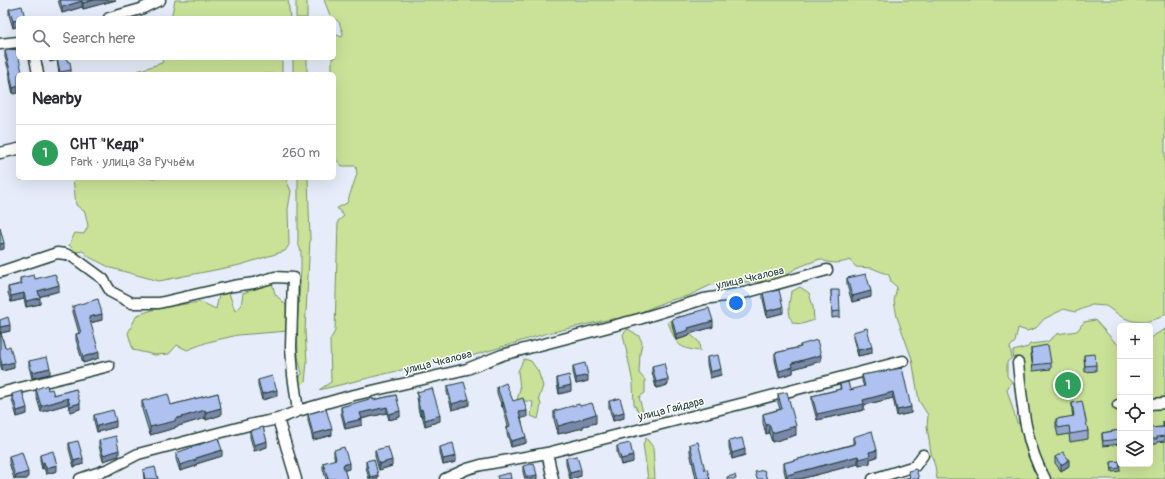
<!DOCTYPE html>
<meta charset="utf-8">
<style>
body{margin:0;font-family:Pangolin,sans-serif;background:#f2f2f3;color:#2b2b33}
.controls{position:absolute;right:12px;bottom:12px;display:grid;overflow:hidden;border-radius:6px;box-shadow:0 4px 16px #0002}
.controls button{width:36px;height:36px;display:grid;place-items:center;padding:0;border:0;border-bottom:1px solid #e1e1e2;background:#fff;color:#2b2b33;font:20px sans-serif}
.you{position:absolute;left:736px;top:303px;width:14px;height:14px;margin:-10px;border:3px solid #fff;border-radius:50%;background:#1a73e8;box-shadow:0 0 0 6px #1a73e833}
.badge{display:grid;place-items:center;width:26px;height:26px;border-radius:50%;background:#d1495b;color:#fff;font-size:13px;font-weight:700}
.pin{position:absolute;translate:-50% -50%;border:2px solid #fff;box-shadow:0 1px 4px #0006}
.list{margin:0;padding:0;list-style:none}
h2{display:flex;justify-content:space-between;align-items:center;height:52px;margin:0;padding:0 16px;font-size:17px}
h2 small{font-size:13px;font-weight:400;color:#7c7c81}
.list li{display:grid;grid-template-columns:26px 1fr auto;gap:12px;align-items:center;box-sizing:border-box;height:56px;padding:0 16px;border-top:1px solid #e1e1e2}
.list b{display:block;font-size:15px;white-space:nowrap}
.list p{margin:0;font-size:13px;white-space:nowrap;color:#7c7c81}
.list em{font-size:13px;font-style:normal;color:#7c7c81}
.icon{flex:none;width:22px;height:22px;fill:none;stroke:currentColor;stroke-width:2;stroke-linecap:round;stroke-linejoin:round}
.map{position:relative;flex:none;width:1165px;height:479px;overflow:hidden}
.search{position:absolute;background:#fff;box-shadow:0 4px 16px #0002;left:16px;top:16px;width:320px;height:44px;display:flex;align-items:center;gap:10px;box-sizing:border-box;padding:0 14px;border-radius:6px;color:#7c7c81;font-size:15px}
.panel{position:absolute;background:#fff;box-shadow:0 4px 16px #0002;left:16px;top:72px;width:320px;height:108px;border-radius:6px}
.map>svg:first-child{display:block}
</style>
<div class="map">
<svg width="1165" height="479" viewBox="0 0 1165 479">
<rect width="100%" height="100%" fill="#e7ecfa"/>
<filter id="ink" filterUnits="userSpaceOnUse"><feTurbulence type="fractalNoise" baseFrequency=".025" numOctaves="2"/><feDisplacementMap in="SourceGraphic" scale="8" xChannelSelector="R" yChannelSelector="G"/><feConvolveMatrix kernelMatrix="1 2 1 2 8 2 1 2 1" color-interpolation-filters="sRGB"/></filter>
<g filter="url(#ink)">
<path fill="#c9e298" stroke="#749066" d="M 175,0 L 288,0 L 290,18 L 171,18 Z
M 296,0 L 307,0 L 307,18 L 296,18 Z
M 324,0 L 1165,0 L 1165,314 L 1159,318 L 1145,322 L 1132,321 L 1122,317 L 1106,306 L 1092,305 L 1075,312 L 1064,309 L 1044,319 L 1036,328 L 1027,331 L 1018,328 L 1015,342 L 1010,347 L 1012,358 L 1007,362 L 1007,376 L 1012,382 L 1007,390 L 1017,423 L 1019,424 L 1018,418 L 1013,351 L 1028,347 L 1030,344 L 1047,342 L 1057,334 L 1077,331 L 1084,322 L 1095,320 L 1114,341 L 1120,346 L 1120,464 L 1150,464 L 1150,338 L 1165,329 L 1165,479 L 937,479 L 935,466 L 931,453 L 927,427 L 928,415 L 919,401 L 912,359 L 897,317 L 894,301 L 897,287 L 891,282 L 889,275 L 872,268 L 856,267 L 850,260 C 839,264 830,264 820,259 L 796,268 L 782,278 L 764,282 L 728,282 L 711,285 L 688,296 L 667,301 L 627,318 L 611,319 L 548,333 L 465,358 L 438,361 L 319,390 L 331,382 L 330,340 L 335,331 L 338,221 L 344,216 L 337,208 L 347,203 L 357,174 L 356,166 L 342,166 L 334,157 L 334,74 L 332,74 L 332,58 L 334,58 L 334,34 L 342,37 L 343,33 L 339,22 L 330,15 Z
M 163,58 L 282,58 L 282,74 L 128,74 L 162,63 Z
M 293,58 L 307,58 L 307,74 L 293,74 Z
M 73,178 L 288,178 L 287,182 L 291,191 L 288,209 L 289,245 L 285,251 L 240,265 L 159,281 L 111,268 L 89,257 L 83,251 L 76,252 L 69,245 L 75,233 L 84,234 L 88,226 L 85,212 L 76,205 Z
M 298,178 L 308,178 L 310,239 L 305,331 L 307,362 L 305,382 L 301,386 L 298,382 L 302,373 L 298,357 L 297,326 L 301,269 L 301,251 L 298,243 Z
M 270,275 L 275,294 L 286,305 L 288,331 L 238,335 L 208,342 L 187,350 L 177,345 L 169,354 L 155,355 L 133,350 L 128,333 L 137,315 L 162,307 L 201,302 L 216,309 L 219,295 L 229,293 L 235,311 L 241,306 L 243,293 L 263,286 Z
M 800,287 L 809,293 L 813,307 L 814,320 L 802,324 L 793,323 C 787,313 789,304 791,292 Z
M 679,316 L 687,318 L 688,332 L 699,342 L 700,351 C 676,348 676,343 668,322 Z
M 628,329 L 639,336 L 642,342 L 640,354 L 639,373 L 645,380 L 645,393 L 639,397 L 644,416 L 640,415 L 634,404 L 633,383 L 623,334 Z
M 524,359 L 531,361 L 538,371 L 543,386 L 539,398 L 541,405 L 538,419 L 531,416 L 533,402 L 517,400 L 520,389 L 518,371 Z
M 646,438 L 653,447 L 655,479 L 648,479 L 643,444 Z"/>
<g fill="none" stroke-linecap="round" stroke-linejoin="round">
<g stroke="#1f3d34" stroke-width="13">
<path id="street" d="M 109,18 L 141,9 L 160,0
M 0,44 L 18,42
M 35,58 L 38,74
M 0,153 L 18,149
M 0,272 L 57,253 L 65,254 L 73,257 L 103,279 L 111,292 L 132,303 L 159,303 L 233,286 L 254,283 L 275,277 L 293,278 L 291,347 L 293,375 L 298,411
M 1018,363 C 1022,403 1025,444 1045,479
M 0,393 L 109,366
M 1150,404 L 1165,403
M 1118,405 L 1120,405
M 278,419 L 296,479
M 547,453 L 553,479
M 80,479 L 109,469 L 138,454 L 249,425 L 278,419 L 298,411 L 350,396 L 467,369 L 502,355 L 639,319 L 704,299 L 744,293 L 827,270
M 445,479 L 467,469 L 481,465 L 547,453 L 752,401 L 903,361
M 873,479 L 915,466 L 923,455"/>
</g>
<use href="#street" stroke="#fff" stroke-width="10"/>
</g>
<path fill="#96a6ce" stroke="#1f3d34" d="M 58,0 L 116,0 L 83,9 L 82,7 L 62,13 Z
M 9,9 L 18,18 L 18,26 L 13,28 L 9,15 Z
M 16,49 L 13,94 L 10,80 L 10,75 L 5,57 L 5,51 Z
M 49,58 L 66,58 L 71,70 L 71,74 L 59,74 L 57,60 L 50,62 Z
M 20,278 L 35,279 L 59,291 L 39,297 L 40,304 L 26,307 L 24,299 L 11,302 L 8,293 L 8,287 L 20,284 Z
M 847,278 L 871,297 L 852,302 L 847,285 Z
M 831,290 L 840,311 L 840,317 L 832,318 Z
M 763,293 L 783,313 L 767,317 L 763,299 Z
M 73,306 L 102,320 L 90,323 L 99,358 L 83,363 L 76,340 L 76,334 L 79,333 L 73,312 Z
M 695,312 L 713,327 L 689,334 L 689,336 L 676,340 L 672,325 L 672,319 L 695,313 Z
M 0,320 L 10,331 L 1,333 L 5,348 L 14,368 L 2,371 L 0,363 Z
M 853,332 L 872,353 L 858,356 L 853,338 Z
M 800,345 L 821,361 L 793,369 L 793,373 L 779,377 L 775,360 L 775,353 L 800,347 Z
M 1031,348 L 1051,363 L 1051,369 L 1033,371 L 1031,354 Z
M 1084,355 L 1096,365 L 1096,371 L 1085,372 Z
M 707,357 L 721,375 L 710,378 L 707,364 Z
M 29,361 L 50,374 L 32,378 L 29,367 Z
M 1150,361 L 1152,384 L 1152,393 L 1150,393 Z
M 573,366 L 588,381 L 576,384 L 573,372 Z
M 652,366 L 668,385 L 656,388 L 652,372 Z
M 902,368 L 911,413 L 897,416 L 893,398 L 864,405 L 864,410 L 817,420 L 812,402 L 812,396 L 840,389 L 840,384 L 850,390 L 864,387 L 862,381 L 862,375 Z
M 557,378 L 571,391 L 559,394 L 557,384 Z
M 258,380 L 277,396 L 262,400 L 258,386 Z
M 447,386 L 469,405 L 452,410 L 447,392 Z
M 497,387 L 513,401 L 527,417 L 521,418 L 526,443 L 511,447 L 507,433 L 507,427 L 508,426 L 503,407 L 502,407 L 497,393 Z
M 36,389 L 48,390 L 54,395 L 76,389 L 80,409 L 70,412 L 68,404 L 41,412 L 36,395 Z
M 417,392 L 440,421 L 425,426 L 422,415 L 420,416 L 418,408 L 418,402 L 417,398 Z
M 218,393 L 221,415 L 206,420 L 205,418 L 175,427 L 175,428 L 150,435 L 142,409 L 142,401 L 171,405 Z
M 12,394 L 27,414 L 17,417 L 12,400 Z
M 778,394 L 796,435 L 772,442 L 769,433 L 766,434 L 763,423 L 763,414 L 780,409 L 778,403 Z
M 396,395 L 400,417 L 389,420 L 387,413 L 361,419 L 362,425 L 345,429 L 341,413 L 341,407 L 373,400 Z
M 609,401 L 624,418 L 613,421 L 609,407 Z
M 1072,403 L 1088,431 L 1088,439 L 1070,442 L 1069,434 L 1058,436 L 1056,427 L 1056,419 L 1073,417 L 1072,411 Z
M 580,406 L 596,423 L 583,426 L 583,428 L 558,434 L 554,419 L 554,411 Z
M 308,414 L 332,435 L 313,440 L 308,420 Z
M 94,415 L 116,427 L 97,432 L 94,421 Z
M 1163,421 L 1165,421 L 1165,441 L 1157,442 L 1157,444 L 1150,444 L 1150,428 L 1163,427 Z
M 1120,430 L 1120,444 L 1103,446 L 1102,438 L 1102,433 Z
M 250,431 L 267,447 L 254,451 L 250,437 Z
M 853,437 L 877,457 L 870,459 L 870,463 L 859,466 L 858,464 L 800,479 L 786,479 L 784,470 L 784,463 L 853,444 Z
M 99,440 L 119,456 L 103,461 L 99,446 Z
M 729,441 L 745,455 L 732,459 L 729,447 Z
M 69,443 L 83,464 L 74,467 L 69,449 Z
M 690,444 L 705,470 L 710,479 L 696,479 L 690,452 Z
M 617,446 L 633,462 L 621,465 L 617,452 Z
M 440,447 L 456,462 L 443,465 L 440,453 Z
M 334,450 L 349,469 L 344,470 L 347,479 L 326,479 L 323,469 L 323,463 L 335,460 L 334,456 Z
M 375,450 L 392,466 L 379,470 L 375,456 Z
M 176,453 L 222,456 L 196,464 L 196,466 L 180,471 L 176,459 Z
M 40,455 L 57,471 L 46,474 L 44,468 L 42,469 L 40,461 Z
M 9,456 L 28,478 L 26,479 L 14,479 L 9,462 Z
M 1055,457 L 1069,466 L 1061,471 L 1055,463 Z
M 566,458 L 581,476 L 570,479 L 566,464 Z
M 366,461 L 378,479 L 369,479 L 366,467 Z
M 1111,462 L 1120,468 L 1120,471 L 1112,472 Z
M 523,466 L 537,479 L 525,479 L 523,472 Z
M 143,470 L 158,479 L 144,479 Z"/>
<path fill="#7a87a8" stroke="#1f3d34" d="M 94,0 L 116,0 L 83,9 L 83,3 Z
M 82,1 L 82,7 L 62,13 L 62,7 Z
M 18,20 L 18,26 L 13,28 L 13,21 Z
M 50,58 L 57,58 L 57,60 L 50,62 Z
M 18,86 L 18,93 L 13,94 L 13,88 Z
M 21,178 L 28,178 L 21,180 Z
M 4,243 L 4,249 L 0,250 L 0,244 Z
M 59,285 L 59,291 L 38,297 L 38,291 Z
M 871,291 L 871,297 L 852,302 L 852,296 Z
M 24,293 L 24,299 L 11,302 L 11,296 Z
M 40,298 L 40,304 L 26,307 L 26,301 Z
M 783,307 L 783,313 L 767,317 L 767,311 Z
M 102,314 L 102,320 L 89,323 L 89,317 Z
M 713,321 L 713,327 L 689,334 L 689,336 L 676,340 L 676,334 L 688,328 Z
M 10,325 L 10,331 L 0,333 L 0,327 Z
M 872,347 L 872,353 L 858,356 L 858,350 Z
M 99,352 L 99,358 L 83,363 L 83,357 Z
M 821,355 L 821,361 L 793,369 L 793,373 L 779,377 L 779,371 L 792,363 Z
M 14,362 L 14,368 L 2,371 L 2,365 Z
M 50,368 L 50,374 L 32,378 L 32,372 Z
M 721,369 L 721,375 L 710,378 L 710,372 Z
M 588,375 L 588,381 L 576,384 L 576,378 Z
M 668,379 L 668,385 L 656,388 L 656,382 Z
M 571,385 L 571,391 L 559,394 L 559,388 Z
M 277,390 L 277,396 L 262,400 L 262,394 Z
M 893,392 L 893,398 L 864,405 L 864,410 L 817,420 L 817,414 L 863,400 Z
M 68,398 L 68,404 L 41,412 L 41,406 Z
M 469,399 L 469,405 L 452,410 L 452,404 Z
M 502,401 L 503,401 L 503,407 L 502,407 Z
M 80,403 L 80,409 L 70,412 L 70,406 Z
M 387,407 L 387,413 L 360,419 L 360,413 Z
M 911,407 L 911,413 L 897,416 L 897,410 Z
M 27,408 L 27,414 L 17,417 L 17,411 Z
M 221,408 L 221,415 L 206,420 L 206,412 Z
M 422,409 L 422,415 L 420,416 L 420,410 Z
M 205,410 L 205,418 L 175,427 L 175,428 L 150,435 L 150,427 L 175,419 Z
M 400,411 L 400,417 L 389,420 L 389,414 Z
M 527,411 L 527,417 L 519,419 L 519,412 Z
M 624,412 L 624,418 L 613,421 L 613,415 Z
M 596,414 L 596,423 L 583,426 L 583,428 L 558,434 L 558,426 L 583,418 Z
M 440,415 L 440,421 L 425,426 L 425,420 Z
M 362,419 L 362,425 L 345,429 L 345,423 Z
M 116,421 L 116,427 L 97,432 L 97,426 Z
M 769,424 L 769,433 L 766,434 L 766,425 Z
M 796,426 L 796,435 L 772,442 L 772,433 Z
M 332,429 L 332,435 L 313,440 L 313,434 Z
M 526,437 L 526,443 L 511,447 L 511,441 Z
M 267,441 L 267,447 L 254,451 L 254,445 Z
M 745,449 L 745,455 L 732,459 L 732,453 Z
M 119,450 L 119,456 L 103,461 L 103,455 Z
M 222,450 L 222,456 L 196,464 L 196,466 L 180,471 L 180,465 L 196,458 Z
M 877,450 L 877,457 L 870,459 L 870,463 L 859,466 L 859,459 L 869,452 Z
M 456,456 L 456,462 L 443,465 L 443,459 Z
M 633,456 L 633,462 L 621,465 L 621,459 Z
M 858,456 L 858,464 L 800,479 L 787,479 L 787,475 Z
M 83,458 L 83,464 L 74,467 L 74,461 Z
M 392,460 L 392,466 L 379,470 L 379,464 Z
M 1069,460 L 1069,466 L 1061,471 L 1061,465 Z
M 44,462 L 44,468 L 42,469 L 42,463 Z
M 349,463 L 349,469 L 343,471 L 343,465 Z
M 57,465 L 57,471 L 46,474 L 46,468 Z
M 581,470 L 581,476 L 570,479 L 570,473 Z
M 28,472 L 28,478 L 26,479 L 15,479 L 15,476 Z
M 378,475 L 378,479 L 370,479 L 370,477 Z
M 537,475 L 537,479 L 526,479 L 526,477 Z"/>
<path fill="#aec1f0" stroke="#1f3d34" d="M 60,0 L 94,0 L 83,3 L 82,1 L 62,7 Z
M 22,6 L 25,18 L 18,18 L 18,20 L 13,21 L 9,9 Z
M 16,49 L 18,58 L 19,58 L 22,72 L 24,71 L 25,74 L 18,74 L 18,86 L 13,88 L 10,74 L 11,74 L 5,51 Z
M 57,58 L 66,58 L 68,62 L 70,62 L 71,70 L 60,72 Z
M 0,228 L 4,243 L 0,244 Z
M 55,274 L 59,285 L 38,291 L 40,298 L 26,301 L 24,293 L 11,296 L 8,287 L 22,284 L 20,278 L 34,275 L 35,279 Z
M 866,274 L 871,291 L 852,296 L 847,278 Z
M 779,290 L 783,307 L 767,311 L 763,293 Z
M 831,290 L 839,290 L 840,311 L 832,312 Z
M 98,299 L 102,314 L 89,317 L 99,352 L 83,357 L 76,334 L 81,333 L 73,306 Z
M 709,308 L 713,321 L 688,328 L 689,330 L 676,334 L 672,319 L 695,313 L 695,312 Z
M 8,317 L 10,325 L 0,327 L 0,320 Z
M 867,328 L 872,347 L 858,350 L 853,332 Z
M 0,331 L 5,348 L 10,346 L 14,362 L 2,365 L 0,357 Z
M 817,340 L 821,355 L 792,363 L 793,367 L 779,371 L 775,353 L 801,347 L 800,345 Z
M 1048,345 L 1051,363 L 1033,365 L 1031,348 Z
M 1095,354 L 1096,365 L 1085,366 L 1084,355 Z
M 718,355 L 721,369 L 710,372 L 707,357 Z
M 47,357 L 50,368 L 32,372 L 29,361 Z
M 1150,361 L 1152,384 L 1150,384 Z
M 585,363 L 588,375 L 576,378 L 573,366 Z
M 664,363 L 668,379 L 656,382 L 652,366 Z
M 902,368 L 911,407 L 897,410 L 893,392 L 863,400 L 864,404 L 817,414 L 812,396 L 841,389 L 840,384 L 848,382 L 850,390 L 865,386 L 862,375 Z
M 569,375 L 571,385 L 559,388 L 557,378 Z
M 272,376 L 277,390 L 262,394 L 258,380 Z
M 464,382 L 469,399 L 452,404 L 447,386 Z
M 506,383 L 513,401 L 523,398 L 527,411 L 519,412 L 526,437 L 511,441 L 507,427 L 510,426 L 503,401 L 502,401 L 497,387 Z
M 47,385 L 48,390 L 52,389 L 54,395 L 76,389 L 80,403 L 70,406 L 68,398 L 41,406 L 36,389 Z
M 432,388 L 440,415 L 425,420 L 422,409 L 420,410 L 418,402 L 419,402 L 417,392 Z
M 22,391 L 27,408 L 17,411 L 12,394 Z
M 787,392 L 796,426 L 772,433 L 769,424 L 766,425 L 763,414 L 782,409 L 778,394 Z
M 218,393 L 221,408 L 206,412 L 205,410 L 175,419 L 175,421 L 150,427 L 142,401 L 168,394 L 171,405 Z
M 396,395 L 400,411 L 389,414 L 387,407 L 360,413 L 362,419 L 345,423 L 341,407 L 373,398 L 373,400 Z
M 620,398 L 624,412 L 613,415 L 609,401 Z
M 1082,401 L 1088,431 L 1070,434 L 1069,426 L 1058,428 L 1056,419 L 1074,416 L 1072,403 Z
M 592,403 L 596,414 L 583,418 L 583,419 L 558,426 L 554,411 L 579,404 L 580,406 Z
M 326,409 L 332,429 L 313,434 L 308,414 Z
M 113,410 L 116,421 L 97,426 L 94,415 Z
M 1163,421 L 1165,421 L 1165,436 L 1157,437 L 1157,439 L 1150,439 L 1150,428 L 1164,427 Z
M 263,427 L 267,441 L 254,445 L 250,431 Z
M 1120,430 L 1120,439 L 1103,441 L 1102,433 Z
M 872,431 L 877,450 L 869,452 L 870,456 L 859,459 L 858,456 L 787,475 L 784,463 L 855,444 L 853,437 Z
M 116,436 L 119,450 L 103,455 L 99,440 Z
M 218,438 L 222,450 L 196,458 L 196,460 L 180,465 L 176,453 Z
M 742,438 L 745,449 L 732,453 L 729,441 Z
M 78,441 L 83,458 L 74,461 L 69,443 Z
M 698,442 L 705,470 L 707,469 L 710,479 L 698,479 L 690,444 Z
M 453,443 L 456,456 L 443,459 L 440,447 Z
M 630,443 L 633,456 L 621,459 L 617,446 Z
M 344,447 L 349,463 L 343,465 L 347,479 L 328,479 L 323,463 L 336,459 L 334,450 Z
M 388,447 L 392,460 L 379,464 L 375,450 Z
M 53,451 L 57,465 L 46,468 L 44,462 L 42,463 L 40,455 Z
M 22,452 L 28,472 L 15,476 L 9,456 Z
M 1063,452 L 1069,460 L 1061,465 L 1055,457 Z
M 577,456 L 581,470 L 570,473 L 566,458 Z
M 374,459 L 378,475 L 370,477 L 366,461 Z
M 1119,461 L 1120,468 L 1112,469 L 1111,462 Z
M 534,463 L 537,475 L 526,477 L 523,466 Z
M 155,467 L 158,479 L 145,479 L 143,470 Z
M 916,469 L 919,479 L 903,479 L 910,477 L 908,471 Z
M 764,470 L 767,479 L 757,479 L 755,472 Z
M 510,473 L 511,479 L 498,479 L 497,476 Z
M 735,475 L 736,479 L 727,479 L 727,477 Z"/>
</g>
<g text-anchor="middle" dominant-baseline="central" stroke-width="3" stroke-linejoin="round" paint-order="stroke">
<g font-size="11" fill="#1f3d34" stroke="#fff">
<text transform="translate(750 278) rotate(-13)">улица Чкалова</text>
<text transform="translate(438 362) rotate(-14)">улица Чкалова</text>
<text transform="translate(671 409) rotate(-14)">улица Гайдара</text>
</g>
</g>
</svg>
<div class="controls">
<button>+</button>
<button>−</button>
<button><svg class="icon" aria-label="locate" viewBox="0 0 24 24"><circle cx="12" cy="12" r="6"/><path d="M12 2v4M12 18v4M2 12h4M18 12h4"/></svg></button>
<button><svg class="icon" aria-label="layers" viewBox="0 0 24 24"><path d="M12 4l9 5-9 5-9-5zM3 14l9 5 9-5"/></svg></button>
</div>
<div class="you"></div>
<div class="pin badge" style="left:1068px;top:385px;background:#2e9e5b">1</div>
<div class="search"><svg class="icon" aria-label="search" viewBox="0 0 24 24"><circle cx="10" cy="10" r="6"/><path d="M15 15l6 6"/></svg>Search here</div>
<section class="panel">
<h2>Nearby<small></small></h2>
<ul class="list">
<li><span class="badge" style="background:#2e9e5b">1</span><div><b>СНТ &quot;Кедр&quot;</b><p>Park · улица За Ручьём</p></div><em>260 m</em></li>
</ul>
</section>
</div>
